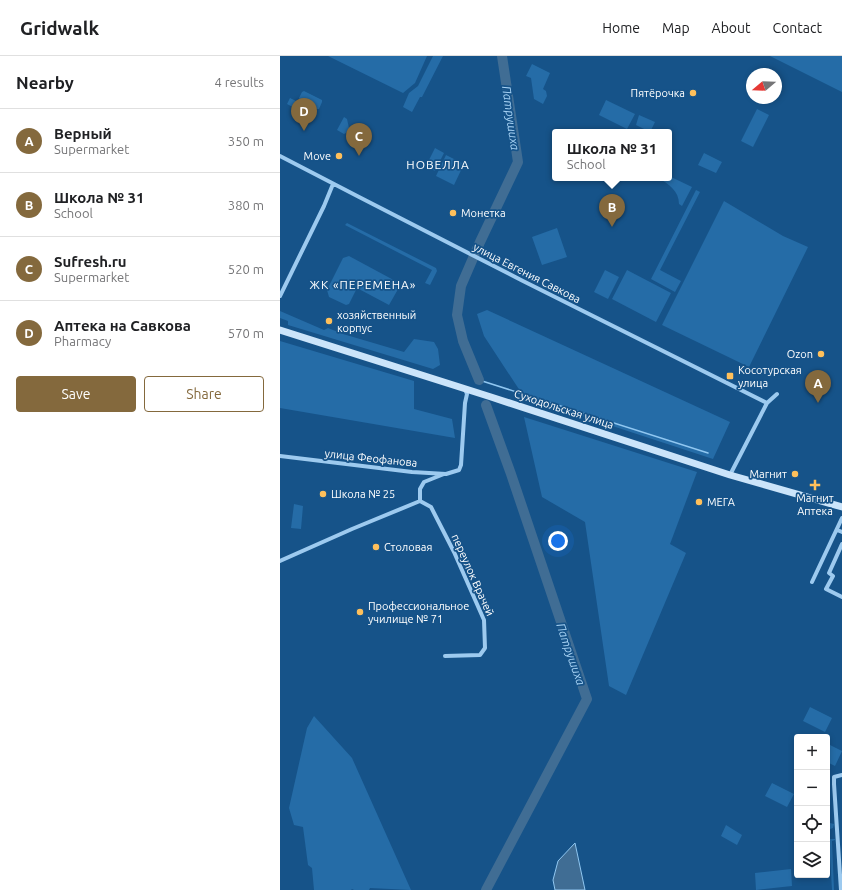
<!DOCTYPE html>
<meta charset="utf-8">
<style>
body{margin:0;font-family:Ubuntu,sans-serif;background:#f6f6f6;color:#202124}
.controls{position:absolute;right:12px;bottom:12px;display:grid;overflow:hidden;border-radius:4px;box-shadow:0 2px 6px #0003}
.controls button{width:36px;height:36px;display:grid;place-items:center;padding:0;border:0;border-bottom:1px solid #e0e0e0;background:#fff;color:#202124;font:20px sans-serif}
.compass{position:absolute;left:466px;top:12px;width:36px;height:36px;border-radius:50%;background:#fff;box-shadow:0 2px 6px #0003;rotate:251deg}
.you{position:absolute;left:278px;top:485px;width:14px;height:14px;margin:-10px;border:3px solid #fff;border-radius:50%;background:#1a73e8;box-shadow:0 0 0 6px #1a73e833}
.badge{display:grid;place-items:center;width:26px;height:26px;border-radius:50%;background:#84693d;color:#fff;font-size:13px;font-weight:700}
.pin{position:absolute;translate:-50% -33px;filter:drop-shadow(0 1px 2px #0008)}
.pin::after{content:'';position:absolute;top:21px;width:14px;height:12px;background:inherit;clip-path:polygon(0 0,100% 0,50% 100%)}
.popup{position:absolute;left:272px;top:73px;width:120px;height:52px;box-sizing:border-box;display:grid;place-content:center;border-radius:4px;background:#fff;filter:drop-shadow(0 1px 3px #0005);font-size:13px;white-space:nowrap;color:#757577}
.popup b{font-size:15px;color:#202124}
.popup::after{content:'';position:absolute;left:50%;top:100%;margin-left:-8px;border:8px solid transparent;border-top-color:#fff}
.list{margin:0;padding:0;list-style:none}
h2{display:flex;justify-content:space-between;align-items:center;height:52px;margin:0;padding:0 16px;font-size:17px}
h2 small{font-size:13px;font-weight:400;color:#757577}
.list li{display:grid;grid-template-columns:26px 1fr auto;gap:12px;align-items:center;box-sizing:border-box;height:64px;padding:0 16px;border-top:1px solid #e0e0e0}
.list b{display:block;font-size:15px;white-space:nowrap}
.list p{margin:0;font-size:13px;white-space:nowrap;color:#757577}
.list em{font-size:13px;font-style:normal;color:#757577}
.actions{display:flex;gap:8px;padding:12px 16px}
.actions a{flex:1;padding:9px 0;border:1px solid #84693d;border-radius:4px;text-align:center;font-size:14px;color:#84693d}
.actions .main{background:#84693d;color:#fff}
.icon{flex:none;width:22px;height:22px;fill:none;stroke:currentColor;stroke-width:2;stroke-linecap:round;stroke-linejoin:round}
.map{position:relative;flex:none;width:562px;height:834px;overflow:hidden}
header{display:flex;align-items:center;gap:24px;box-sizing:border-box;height:56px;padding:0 20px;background:#fff;border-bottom:1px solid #e0e0e0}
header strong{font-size:19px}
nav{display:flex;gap:22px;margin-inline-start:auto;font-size:14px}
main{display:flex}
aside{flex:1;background:#fff}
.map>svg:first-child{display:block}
</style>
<header>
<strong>Gridwalk</strong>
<nav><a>Home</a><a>Map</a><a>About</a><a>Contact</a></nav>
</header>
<main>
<aside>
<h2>Nearby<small>4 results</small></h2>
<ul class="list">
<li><span class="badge">A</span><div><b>Верный</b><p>Supermarket</p></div><em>350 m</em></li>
<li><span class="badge">B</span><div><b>Школа № 31</b><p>School</p></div><em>380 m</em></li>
<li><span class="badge">C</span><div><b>Sufresh.ru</b><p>Supermarket</p></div><em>520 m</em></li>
<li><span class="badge">D</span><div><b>Аптека на Савкова</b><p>Pharmacy</p></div><em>570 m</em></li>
</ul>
<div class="actions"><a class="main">Save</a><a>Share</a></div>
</aside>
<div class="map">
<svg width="562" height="834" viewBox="0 0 562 834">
<rect width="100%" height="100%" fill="#165389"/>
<path fill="#256ca7" d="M 48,0 L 147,0 L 135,27 L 123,37 Z
M 153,0 L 163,0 L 142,41 L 140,41 L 132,56 L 123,51 L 129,37 L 138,30 Z
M 490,0 L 562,0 L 562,36 Z
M 252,8 L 270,17 L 263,33 L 266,35 L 267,40 L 263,48 L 254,43 L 251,22 L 246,20 Z
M 24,35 L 42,44 L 42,46 L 39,53 L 37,53 L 20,44 L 19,42 L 22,36 Z
M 10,42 L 36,55 L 32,61 L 7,48 Z
M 326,44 L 355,58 L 347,73 L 319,59 Z
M 477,53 L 489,59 L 473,91 L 461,85 Z
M 359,59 L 375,66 L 370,76 L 356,69 Z
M 64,61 L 67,63 L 69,72 L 66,77 L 64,78 L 57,74 Z
M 155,92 L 164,97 L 155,115 L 146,110 Z
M 424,97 L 442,106 L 436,117 L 418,109 Z
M 166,99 L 184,108 L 174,129 L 156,120 Z
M 389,120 L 412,131 L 402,150 L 399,148 C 399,135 389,128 378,122 L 389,122 Z
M 416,134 L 420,136 L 380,214 L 401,225 L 395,236 L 371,223 Z
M 444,145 L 503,180 L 528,191 L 469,311 L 382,269 Z
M 67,167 L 156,212 L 157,215 L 150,229 L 145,227 L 152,214 L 65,169 Z
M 277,172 L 287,201 L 262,209 L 252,181 Z
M 69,200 L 121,228 L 109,249 L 77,232 L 69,248 L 66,249 L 49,241 L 47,234 L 63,202 Z
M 325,214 L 339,221 L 328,243 L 314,236 Z
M 347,214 L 391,237 L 376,266 L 332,243 Z
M 207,254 L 450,366 L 433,403 L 244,341 L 204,280 L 197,258 Z
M 0,255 L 44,274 L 48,272 L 63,278 L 124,296 L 134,283 L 154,286 L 158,293 L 160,309 L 153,313 L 8,269 L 8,265 L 0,262 Z
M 0,285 L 134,325 L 134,353 L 172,363 L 175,382 L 0,352 Z
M 244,361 L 417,416 L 390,488 L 406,497 L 346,639 L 329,630 L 305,466 L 262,441 Z
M 14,448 L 23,450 L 21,473 L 11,472 Z
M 530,651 L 552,662 L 545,676 L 523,665 Z
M 34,660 L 72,702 L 131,834 L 90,832 L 89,834 L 74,834 L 72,833 L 71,834 L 34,834 L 32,812 L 28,809 L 23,771 L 14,769 L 9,752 L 27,672 Z
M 548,688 L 562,695 L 555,710 L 547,706 Z
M 492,727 L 514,738 L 507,751 L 485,740 Z
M 547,727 L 548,727 L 550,767 L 554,768 L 553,772 L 547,774 L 547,754 L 548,754 Z
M 446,769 L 462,779 L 457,789 L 441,780 Z
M 547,783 L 555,783 L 555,784 L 552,785 L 554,834 L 552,834 L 549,785 L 547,785 Z
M 511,813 L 512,830 L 476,834 L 475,817 Z"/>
<path fill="#406d94" stroke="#90c7f1" d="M 295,787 L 305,834 L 275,834 L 273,824 L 278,805 Z"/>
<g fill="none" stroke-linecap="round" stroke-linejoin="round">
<path stroke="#90c7f1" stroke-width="1.5" d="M 199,324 L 428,397"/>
<path stroke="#406d94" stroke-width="10" d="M 199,324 L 183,285 L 177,259 L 181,230 L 200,186 L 238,106 L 222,0
M 206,834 L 307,643 L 231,418 L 206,349"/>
<path stroke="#9dcaef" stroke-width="4" d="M 0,100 C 80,142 161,183 241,224 L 487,347
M 0,240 L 44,150 L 53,128
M 0,400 L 132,416 L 166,418 L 179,414 L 181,409 L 185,347 L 187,338 L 185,333
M 450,419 L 487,347 L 497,338
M 140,445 L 151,451 L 174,496 L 204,564 L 205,592 L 200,599 L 165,600
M 557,474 L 562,476
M 562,488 L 549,517 L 553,520 L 546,533 L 562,541
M 0,505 L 72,473 L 140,445 L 140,433 L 144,426 L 164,418
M 532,526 L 562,462
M 561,834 L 554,728 L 554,721 L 562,719"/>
<path stroke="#cbe4fa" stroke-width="7" d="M 0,274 L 211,341 L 450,419 L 562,451"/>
</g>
<g fill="#ffc05b" stroke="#165389" stroke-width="1.5">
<circle cx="413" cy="37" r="4"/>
<circle cx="59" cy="100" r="4"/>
<circle cx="173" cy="157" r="4"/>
<circle cx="49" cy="265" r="4"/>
<circle cx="541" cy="298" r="4"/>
<rect x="446" y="316" width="8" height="8" rx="2"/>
<circle cx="515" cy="418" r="4"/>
<path d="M533 423h4v4h4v4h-4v4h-4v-4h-4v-4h4z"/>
<circle cx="43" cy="438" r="4"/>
<circle cx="419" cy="446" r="4"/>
<circle cx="96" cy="491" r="4"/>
<circle cx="80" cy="556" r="4"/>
</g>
<g text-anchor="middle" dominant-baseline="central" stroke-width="3.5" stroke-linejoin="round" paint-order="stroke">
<g font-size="11" fill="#fff" stroke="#165389" text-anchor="start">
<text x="405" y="37" text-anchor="end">Пятёрочка</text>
<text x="51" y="100" text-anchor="end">Move</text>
<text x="181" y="157">Монетка</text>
<text x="57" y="259">хозяйственный<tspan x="57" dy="13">корпус</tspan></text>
<text x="533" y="298" text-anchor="end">Ozon</text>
<text x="458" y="314">Косотурская<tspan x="458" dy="13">улица</tspan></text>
<text x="507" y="418" text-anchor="end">Магнит</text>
<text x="51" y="438">Школа № 25</text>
<text x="535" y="442" text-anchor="middle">Магнит<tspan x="535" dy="13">Аптека</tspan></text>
<text x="427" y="446">МЕГА</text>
<text x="104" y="491">Столовая</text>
<text x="88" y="550">Профессиональное<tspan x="88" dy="13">училище № 71</tspan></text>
</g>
<g font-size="11" fill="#fff" stroke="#165389">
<text transform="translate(247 217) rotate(27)">улица Евгения Савкова</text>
<text transform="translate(284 353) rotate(18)">Суходольская улица</text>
<text transform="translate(91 402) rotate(6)">улица Феофанова</text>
<text transform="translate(193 519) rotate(66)">переулок Врачей</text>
</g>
<g font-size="12" font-style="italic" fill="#a9d4f6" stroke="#165389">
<text transform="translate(231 62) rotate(82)">Патрушиха</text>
<text transform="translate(291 598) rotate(71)">Патрушиха</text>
</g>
<g font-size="12" letter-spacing="1" fill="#fff" stroke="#165389">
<text x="158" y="108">НОВЕЛЛА</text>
<text x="83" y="228">ЖК «ПЕРЕМЕНА»</text>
</g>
</g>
</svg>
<div class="controls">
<button>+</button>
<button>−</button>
<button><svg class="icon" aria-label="locate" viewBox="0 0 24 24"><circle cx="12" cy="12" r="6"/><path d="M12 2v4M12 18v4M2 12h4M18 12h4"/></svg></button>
<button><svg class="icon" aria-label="layers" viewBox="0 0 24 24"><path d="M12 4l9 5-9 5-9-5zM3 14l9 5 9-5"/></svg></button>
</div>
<svg class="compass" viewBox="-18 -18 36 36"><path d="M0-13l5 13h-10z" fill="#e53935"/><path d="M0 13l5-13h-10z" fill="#757577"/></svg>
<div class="you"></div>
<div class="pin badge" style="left:538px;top:347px">A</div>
<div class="pin badge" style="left:332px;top:171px">B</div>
<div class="popup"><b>Школа № 31</b>School</div>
<div class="pin badge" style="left:79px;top:100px">C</div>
<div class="pin badge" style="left:24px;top:75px">D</div>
</div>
</main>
